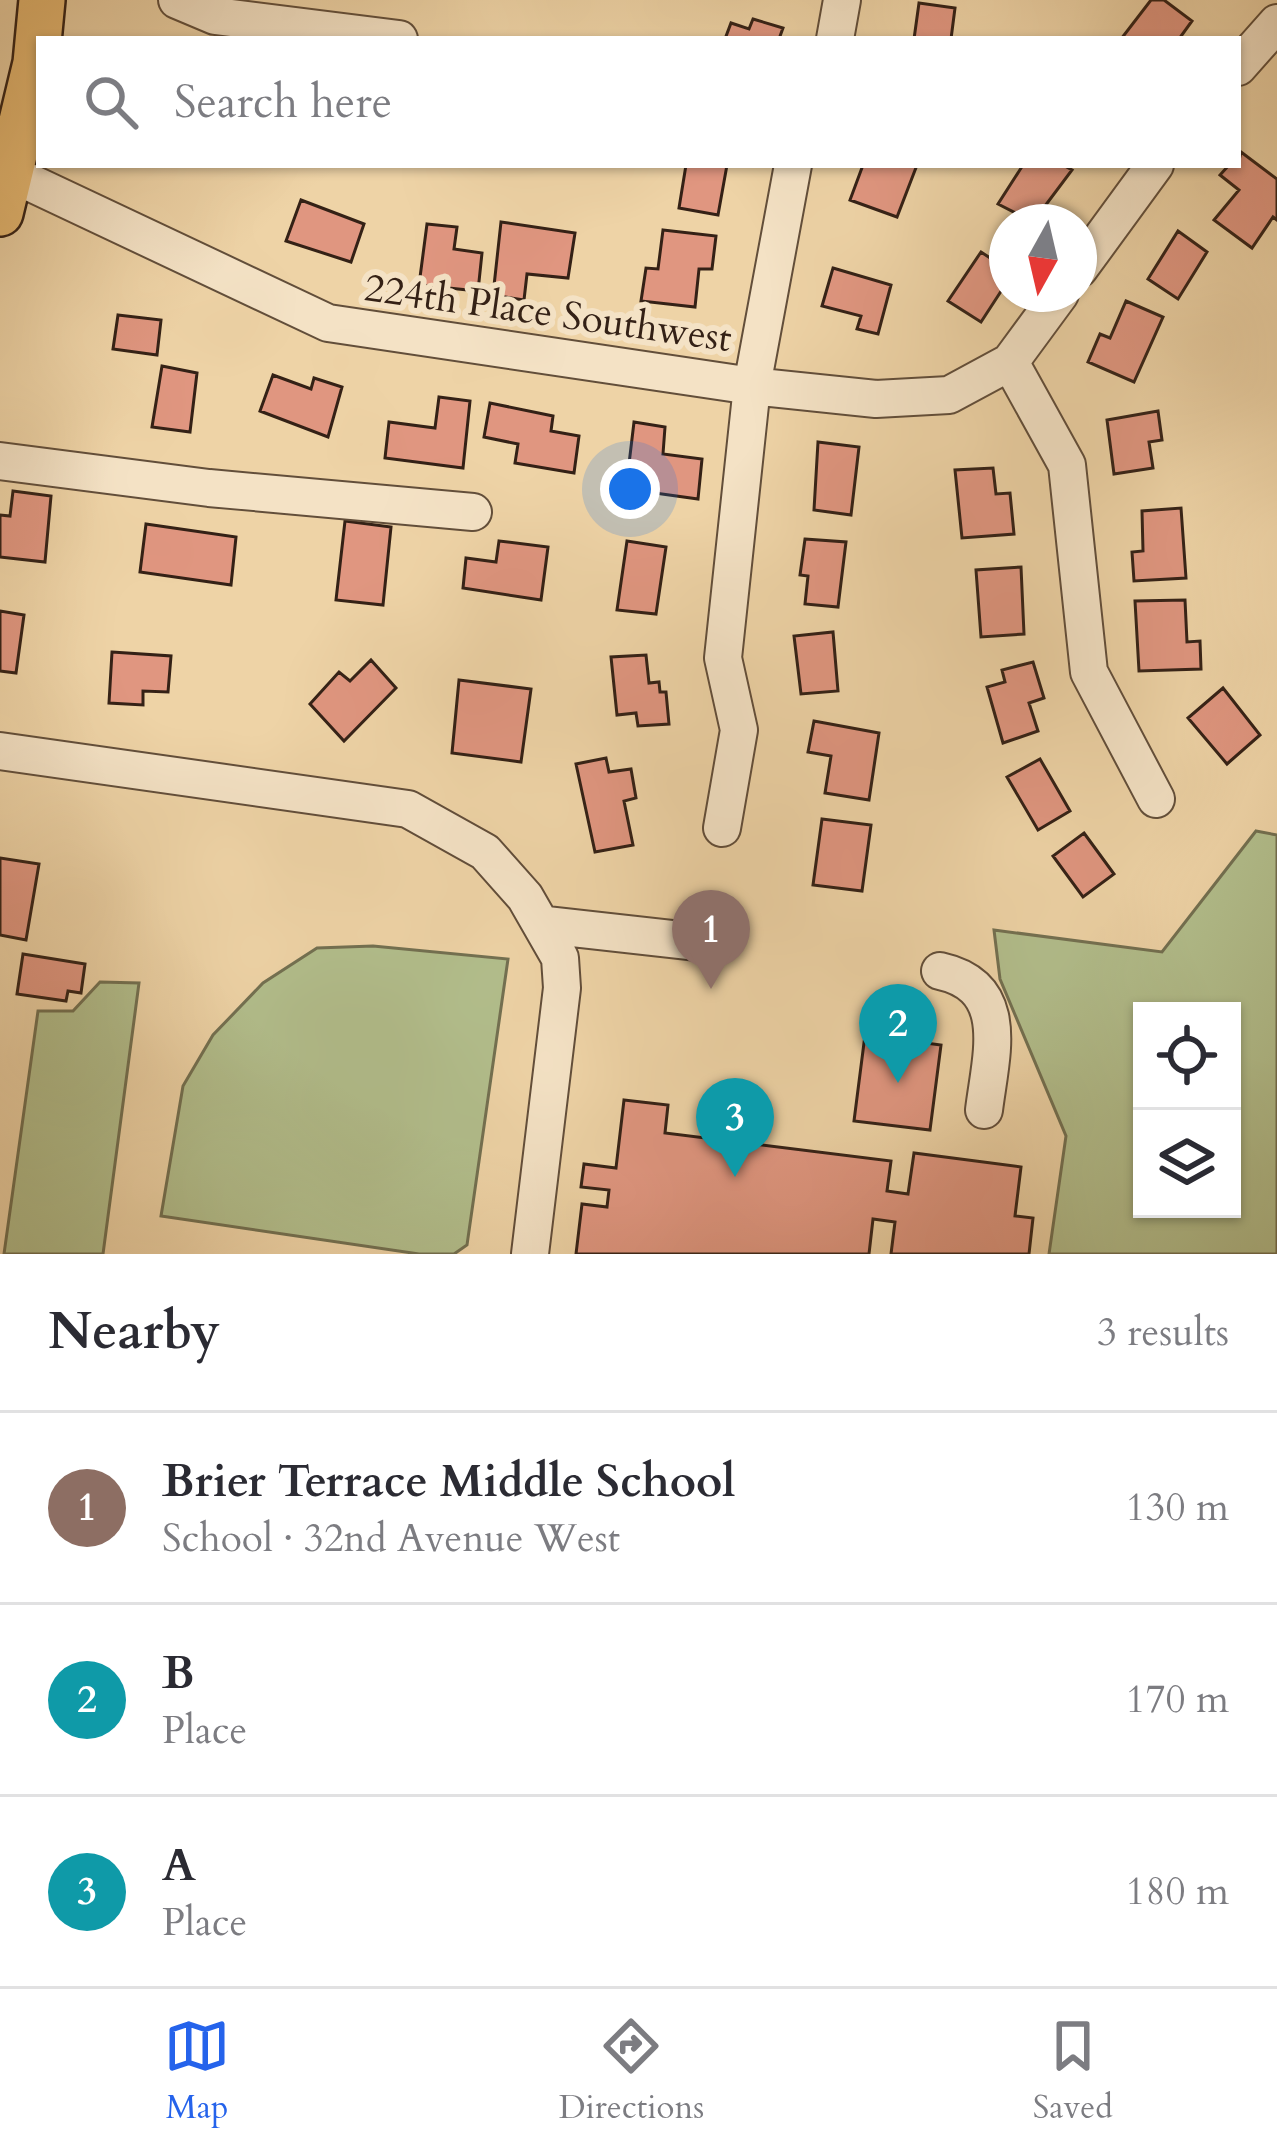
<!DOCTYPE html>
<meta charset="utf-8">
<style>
body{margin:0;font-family:Cardo,serif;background:#f7f7f7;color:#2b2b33}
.controls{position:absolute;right:36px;bottom:36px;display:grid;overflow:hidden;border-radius:0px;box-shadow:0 3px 9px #0004}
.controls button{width:108px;height:108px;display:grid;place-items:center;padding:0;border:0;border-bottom:3px solid #e1e1e2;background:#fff;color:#2b2b33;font:60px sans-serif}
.compass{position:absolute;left:989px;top:204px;width:108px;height:108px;border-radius:50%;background:#fff;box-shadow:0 3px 9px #0004;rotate:188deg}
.you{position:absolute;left:630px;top:489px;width:42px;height:42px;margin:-30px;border:9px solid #fff;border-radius:50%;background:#1a73e8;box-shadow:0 0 0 18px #1a73e833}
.badge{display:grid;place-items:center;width:78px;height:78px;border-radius:50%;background:#2563eb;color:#fff;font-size:39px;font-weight:700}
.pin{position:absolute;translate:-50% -99px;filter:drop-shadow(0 3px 6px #0008)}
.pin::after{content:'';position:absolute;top:63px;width:42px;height:36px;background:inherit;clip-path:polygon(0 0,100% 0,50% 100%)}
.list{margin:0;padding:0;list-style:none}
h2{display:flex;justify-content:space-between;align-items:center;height:156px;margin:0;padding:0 48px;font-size:51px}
h2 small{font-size:39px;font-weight:400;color:#7c7c81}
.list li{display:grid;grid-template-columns:78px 1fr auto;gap:36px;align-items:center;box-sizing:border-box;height:192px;padding:0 48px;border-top:3px solid #e1e1e2}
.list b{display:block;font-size:45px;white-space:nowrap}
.list p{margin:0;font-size:39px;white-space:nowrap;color:#7c7c81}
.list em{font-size:39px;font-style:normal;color:#7c7c81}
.icon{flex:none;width:66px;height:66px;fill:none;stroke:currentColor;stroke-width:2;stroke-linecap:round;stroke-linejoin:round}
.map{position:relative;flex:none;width:1277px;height:1254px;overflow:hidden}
.search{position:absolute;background:#fff;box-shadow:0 3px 9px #0004;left:36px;right:36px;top:36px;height:132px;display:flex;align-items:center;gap:30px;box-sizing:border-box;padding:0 42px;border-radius:0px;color:#7c7c81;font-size:45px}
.sheet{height:732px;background:#fff}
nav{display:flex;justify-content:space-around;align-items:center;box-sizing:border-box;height:168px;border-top:3px solid #e1e1e2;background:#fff;font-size:33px;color:#7c7c81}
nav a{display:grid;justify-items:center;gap:6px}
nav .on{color:#2563eb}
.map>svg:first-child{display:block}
</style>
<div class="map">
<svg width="1277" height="1254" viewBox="0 0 1277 1254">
<rect width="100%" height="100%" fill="#eed3a6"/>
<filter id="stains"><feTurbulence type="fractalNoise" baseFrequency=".00167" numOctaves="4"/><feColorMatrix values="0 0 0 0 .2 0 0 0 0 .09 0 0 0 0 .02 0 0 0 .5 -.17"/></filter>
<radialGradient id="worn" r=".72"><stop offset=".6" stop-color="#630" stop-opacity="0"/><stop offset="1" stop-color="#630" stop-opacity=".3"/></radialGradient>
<path fill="#b2be8c" stroke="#737051" stroke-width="3" fill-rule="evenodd" d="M 1256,831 L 1277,835 L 1277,1254 L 1049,1254 L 1066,1136 L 1000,979 L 994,930 L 1162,952 ZM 1142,1011 L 1232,1011 L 1232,1209 L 1142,1209 Z
M 373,946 L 508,959 L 467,1245 L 454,1254 L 419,1254 L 161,1216 L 183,1086 L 213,1035 L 263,983 L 317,948 Z
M 100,982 L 139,983 L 103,1254 L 4,1254 L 38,1011 L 73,1011 Z"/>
<path fill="#e09680" stroke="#342116" stroke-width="3" d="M 1151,0 L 1164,0 L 1192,21 L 1179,39 L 1121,39 Z
M 919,3 L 955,8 L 951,39 L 914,39 Z
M 753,19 L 783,28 L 779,39 L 725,39 L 731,23 L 749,29 Z
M 1241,152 L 1277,179 L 1277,220 L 1273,217 L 1252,248 L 1214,220 L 1239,190 L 1220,175 L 1229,165 L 1238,165 Z
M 686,165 L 727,165 L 718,215 L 679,208 Z
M 863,165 L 917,165 L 897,217 L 850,200 Z
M 1023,165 L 1063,165 L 1072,170 L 1033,222 L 998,204 Z
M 301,200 L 364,224 L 351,262 L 286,241 Z
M 501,222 L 575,233 L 568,278 L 527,274 L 524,300 L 493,295 Z
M 427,224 L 457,227 L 454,249 L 482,253 L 478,291 L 419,285 Z
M 663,230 L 716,236 L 712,269 L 699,269 L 695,307 L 641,301 L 646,268 L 658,269 Z
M 1178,231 L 1207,252 L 1178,299 L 1148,279 Z
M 981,252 L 1007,269 L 1007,282 L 981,322 L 948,301 Z
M 833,268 L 891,285 L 878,334 L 857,329 L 861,316 L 822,306 Z
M 1126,301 L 1163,317 L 1134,382 L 1088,362 L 1100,334 L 1110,338 Z
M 118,315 L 161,320 L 157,355 L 113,349 Z
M 162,366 L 197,373 L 190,432 L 152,427 Z
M 273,375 L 311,389 L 314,378 L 342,387 L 328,437 L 260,411 Z
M 439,397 L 470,401 L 463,468 L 385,458 L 389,422 L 435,428 Z
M 490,403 L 553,416 L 551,431 L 579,436 L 574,473 L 515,463 L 518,444 L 484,437 Z
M 1158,411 L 1162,440 L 1149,442 L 1153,468 L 1114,474 L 1107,420 Z
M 634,422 L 665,427 L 663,454 L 702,459 L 698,499 L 626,489 Z
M 818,442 L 859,447 L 851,515 L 814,510 Z
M 993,468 L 996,494 L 1010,493 L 1014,534 L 962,538 L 955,470 Z
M 13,491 L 51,496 L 45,562 L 0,557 L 0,515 L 10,516 Z
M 1181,508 L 1186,578 L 1134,581 L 1132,552 L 1143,551 L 1142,511 Z
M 345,521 L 391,527 L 383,605 L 336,600 Z
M 146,524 L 236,537 L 231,585 L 140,572 Z
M 805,539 L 846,542 L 838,607 L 805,604 L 808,576 L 800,575 Z
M 499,541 L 548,547 L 541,600 L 463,588 L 466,558 L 496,562 Z
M 627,541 L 666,547 L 656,614 L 617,610 Z
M 1021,567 L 1024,634 L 981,637 L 976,570 Z
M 1185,600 L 1187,642 L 1200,641 L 1201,669 L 1139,671 L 1135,601 Z
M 0,611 L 24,615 L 16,673 L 0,671 Z
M 833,632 L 838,691 L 801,694 L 794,636 Z
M 112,652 L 171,656 L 168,692 L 143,691 L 143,705 L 109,703 Z
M 646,655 L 649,683 L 659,682 L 660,692 L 666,692 L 669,724 L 638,726 L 636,713 L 617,715 L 611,657 Z
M 371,660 L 396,688 L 344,741 L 310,704 L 339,672 L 350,681 Z
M 1033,662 L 1044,698 L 1029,703 L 1038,731 L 1003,743 L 987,687 L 1005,682 L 1002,670 Z
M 459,680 L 531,689 L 521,762 L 452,753 Z
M 1223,688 L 1260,735 L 1227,764 L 1188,718 Z
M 814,721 L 879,733 L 869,800 L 825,793 L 831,756 L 808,752 Z
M 606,758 L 609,772 L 631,769 L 636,798 L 624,801 L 633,845 L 595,852 L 576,764 Z
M 1040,759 L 1070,811 L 1038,830 L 1007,777 Z
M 822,819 L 871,825 L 862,891 L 813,885 Z
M 1084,833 L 1114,874 L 1083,897 L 1053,856 Z
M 0,858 L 39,864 L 26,940 L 0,935 Z
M 23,954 L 85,964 L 81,993 L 68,991 L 66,1001 L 17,994 Z
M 865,1035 L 941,1045 L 930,1130 L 854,1121 Z
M 624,1100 L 668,1105 L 665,1133 L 891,1161 L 887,1191 L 908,1194 L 914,1153 L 1021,1167 L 1015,1216 L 1033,1218 L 1029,1254 L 891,1254 L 895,1222 L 873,1219 L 869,1254 L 576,1254 L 582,1204 L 607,1207 L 609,1190 L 581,1187 L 584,1164 L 616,1168 Z"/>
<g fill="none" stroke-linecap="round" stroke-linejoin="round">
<g stroke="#624e3a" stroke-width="40">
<path id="minor" d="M 177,0 L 215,16 L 399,39
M 835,39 L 842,0
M 1238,67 L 1277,23
M 12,174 L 328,323 L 752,386 L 876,399 L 949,395 L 1010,362 L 1060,294
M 1079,269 L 1155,165
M 1010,362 L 1067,465 L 1089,672 L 1156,799
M 0,461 L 209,488 L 473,512
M 0,751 L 408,809 L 485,852 L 525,897 L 560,958 L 562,988 L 530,1254
M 722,828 L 739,730 L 723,658 L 752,386 L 793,165
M 546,925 L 716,944
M 940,971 C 1012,987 991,1054 984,1110"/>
</g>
<g stroke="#342116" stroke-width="50">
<path id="major" d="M 0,213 L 36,63 L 42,0"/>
</g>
<use href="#minor" stroke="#f4e2c5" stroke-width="36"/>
<use href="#major" stroke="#e7ba73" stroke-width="45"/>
</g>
<g text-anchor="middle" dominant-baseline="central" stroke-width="12" stroke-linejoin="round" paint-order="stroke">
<g font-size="39" fill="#342116" stroke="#f4e2c5">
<text transform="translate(548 313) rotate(8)">224th Place Southwest</text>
</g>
</g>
<rect width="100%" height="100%" filter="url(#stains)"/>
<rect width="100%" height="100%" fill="url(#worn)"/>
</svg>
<div class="controls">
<button><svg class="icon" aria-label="locate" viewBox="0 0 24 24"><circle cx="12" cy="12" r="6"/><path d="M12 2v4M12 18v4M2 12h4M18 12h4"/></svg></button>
<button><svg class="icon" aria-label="layers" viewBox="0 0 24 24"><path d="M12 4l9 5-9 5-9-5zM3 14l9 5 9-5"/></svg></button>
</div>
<svg class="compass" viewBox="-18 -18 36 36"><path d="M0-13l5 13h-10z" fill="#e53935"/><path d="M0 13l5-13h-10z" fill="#7c7c81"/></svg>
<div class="you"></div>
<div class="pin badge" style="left:711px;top:989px;background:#8d6e63">1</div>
<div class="pin badge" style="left:898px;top:1083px;background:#0f9aa8">2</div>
<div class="pin badge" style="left:735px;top:1177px;background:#0f9aa8">3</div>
<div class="search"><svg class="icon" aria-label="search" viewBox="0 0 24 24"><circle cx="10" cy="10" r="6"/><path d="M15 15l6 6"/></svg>Search here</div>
</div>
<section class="sheet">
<h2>Nearby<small>3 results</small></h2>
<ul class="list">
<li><span class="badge" style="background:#8d6e63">1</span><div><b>Brier Terrace Middle School</b><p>School · 32nd Avenue West</p></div><em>130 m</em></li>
<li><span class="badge" style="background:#0f9aa8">2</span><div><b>B</b><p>Place</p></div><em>170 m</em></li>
<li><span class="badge" style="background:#0f9aa8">3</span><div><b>A</b><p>Place</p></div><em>180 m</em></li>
</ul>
</section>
<nav>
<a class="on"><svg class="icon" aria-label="map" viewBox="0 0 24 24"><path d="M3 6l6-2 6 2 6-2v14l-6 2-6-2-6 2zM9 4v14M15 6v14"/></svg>Map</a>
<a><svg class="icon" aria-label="directions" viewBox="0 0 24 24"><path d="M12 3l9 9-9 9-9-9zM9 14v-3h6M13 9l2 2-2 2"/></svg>Directions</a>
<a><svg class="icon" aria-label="saved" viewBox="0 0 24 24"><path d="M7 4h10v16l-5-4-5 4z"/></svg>Saved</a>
</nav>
